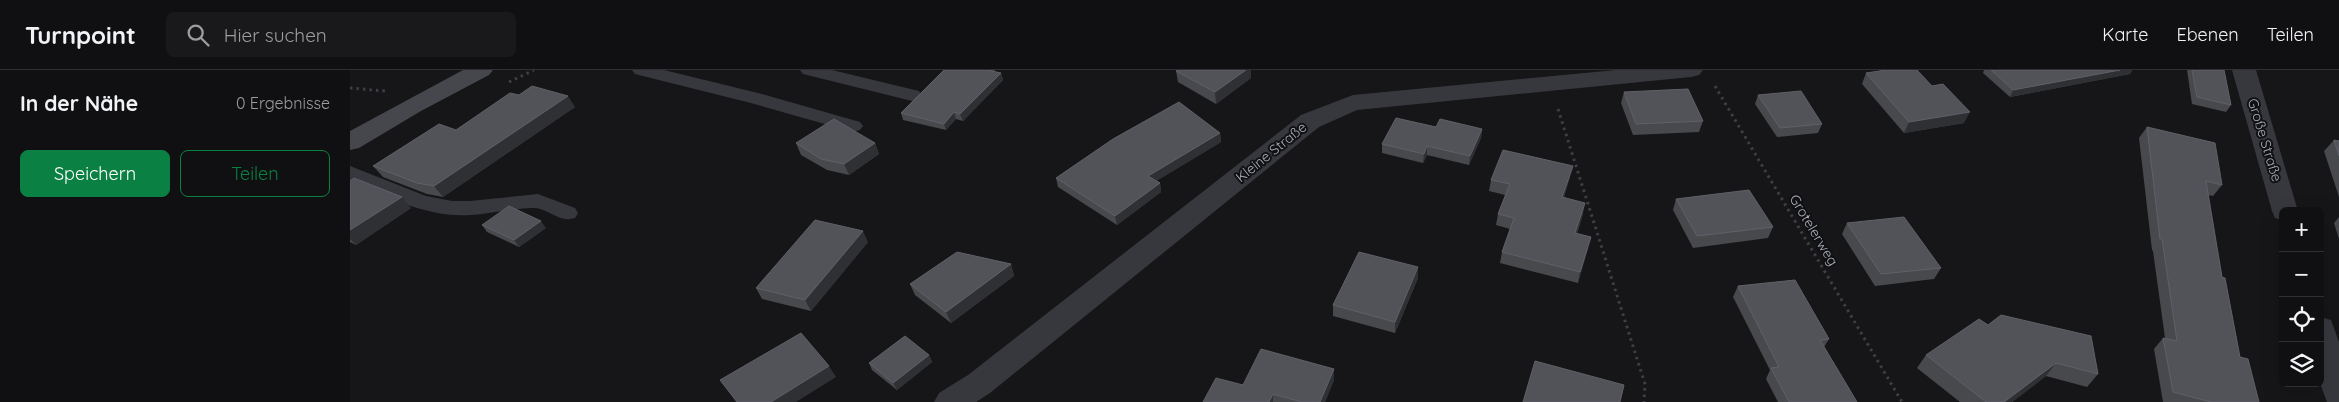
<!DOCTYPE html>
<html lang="de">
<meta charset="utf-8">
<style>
body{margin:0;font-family:Quicksand,sans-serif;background:#19191b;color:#f1f3f6}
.controls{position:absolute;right:15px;bottom:15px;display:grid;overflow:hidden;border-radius:8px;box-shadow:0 5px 20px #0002}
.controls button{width:45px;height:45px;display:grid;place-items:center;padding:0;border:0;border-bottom:1px solid #303032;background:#101012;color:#f1f3f6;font:25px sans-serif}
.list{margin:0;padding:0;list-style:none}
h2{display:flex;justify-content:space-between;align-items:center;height:65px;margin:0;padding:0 20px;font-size:21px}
h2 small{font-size:16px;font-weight:400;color:#9c9d9f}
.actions{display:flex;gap:10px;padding:15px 20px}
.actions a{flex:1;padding:11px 0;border:1px solid #0b8043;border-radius:8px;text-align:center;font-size:18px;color:#0b8043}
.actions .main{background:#0b8043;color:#fff}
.icon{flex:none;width:28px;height:28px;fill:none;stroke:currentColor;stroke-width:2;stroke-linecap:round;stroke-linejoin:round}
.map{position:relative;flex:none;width:1989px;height:332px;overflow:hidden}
header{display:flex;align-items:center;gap:30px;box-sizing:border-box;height:70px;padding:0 25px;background:#101012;border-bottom:1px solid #303032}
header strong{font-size:24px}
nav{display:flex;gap:28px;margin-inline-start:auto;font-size:18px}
.search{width:350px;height:45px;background:#19191b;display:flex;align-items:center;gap:12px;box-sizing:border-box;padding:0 18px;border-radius:8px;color:#9c9d9f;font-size:19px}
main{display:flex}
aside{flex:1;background:#101012}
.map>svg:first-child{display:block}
</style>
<header>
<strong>Turnpoint</strong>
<div class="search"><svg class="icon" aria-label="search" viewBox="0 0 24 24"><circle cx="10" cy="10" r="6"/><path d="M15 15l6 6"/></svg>Hier suchen</div>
<nav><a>Karte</a><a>Ebenen</a><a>Teilen</a></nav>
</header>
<main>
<aside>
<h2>In der Nähe<small>0 Ergebnisse</small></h2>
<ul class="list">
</ul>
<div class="actions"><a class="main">Speichern</a><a>Teilen</a></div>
</aside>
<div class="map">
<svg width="1989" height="332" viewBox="0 0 1989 332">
<rect width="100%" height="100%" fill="#161618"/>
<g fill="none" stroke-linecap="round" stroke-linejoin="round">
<path stroke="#3d3f44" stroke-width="3" stroke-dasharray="2.5 4" stroke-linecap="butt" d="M 159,12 L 184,0
M 1365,16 L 1552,332
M 0,18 L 35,21
M 1208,39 L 1295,314 L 1294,332"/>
<path fill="#37383d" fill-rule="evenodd" d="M 282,0 L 314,0 L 412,24 L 510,52 L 513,56 L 510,60 L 503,62 L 401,33 L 285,4 Z
M 450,0 L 482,0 L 569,21 L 571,25 L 569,29 L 562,31 L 453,4 Z
M 0,96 L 76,126 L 102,131 L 120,131 L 188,124 L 225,138 L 228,143 L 225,148 C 210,153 200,140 186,138 C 166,137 141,144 121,145 C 77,148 39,127 0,111 Z"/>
<path fill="#37383d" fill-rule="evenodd" d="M 1266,0 L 1353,0 L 1349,5 L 1341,7 L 1007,40 L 969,57 L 640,323 L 626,332 L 584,332 L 589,323 L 618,305 L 951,45 L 1003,25 Z
M 1882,0 L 1906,0 L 1948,141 L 1933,141 L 1933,150 L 1925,148 L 1922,141 Z
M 1970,247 L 1981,250 L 1989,272 L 1989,332 L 1977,332 L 1970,313 Z"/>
<path fill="#45474d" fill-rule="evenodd" d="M 113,0 L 143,0 L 139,5 L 71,41 L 9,78 L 0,80 L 0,61 Z"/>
</g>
<path fill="#47494d" d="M 594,0 L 645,0 L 644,2 L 651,3 L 653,10 L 613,51 L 606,49 L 596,60 L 553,50 L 551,43 Z
M 1634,0 L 1782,0 L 1780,4 L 1660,27 L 1633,3 Z
M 1837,0 L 1874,0 L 1881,35 L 1876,42 L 1842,34 Z
M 826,1 L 901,8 L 866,34 L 828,12 Z
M 1516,3 L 1614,53 L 1554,63 L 1512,14 Z
M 1274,22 L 1353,51 L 1349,62 L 1283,65 L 1271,33 Z
M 169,25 L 225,37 L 93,127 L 77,124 L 33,107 L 23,96 L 106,60 Z
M 1408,25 L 1472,54 L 1468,63 L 1427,67 L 1405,34 Z
M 1086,57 L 1132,59 L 1131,68 L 1119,95 L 1077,85 L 1073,93 L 1032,83 L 1032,74 Z
M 1797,57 L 1872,115 L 1863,126 L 1858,125 L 1872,207 L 1890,287 L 1909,332 L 1813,332 L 1804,279 L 1813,268 L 1815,268 L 1803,181 L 1802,180 L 1789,68 Z
M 870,63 L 871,72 L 806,111 L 810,113 L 811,122 L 767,155 L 708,117 L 706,108 Z
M 1984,70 L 1989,71 L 1989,127 L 1974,81 Z
M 446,73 L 525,73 L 529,84 L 499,105 L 477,100 L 451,85 Z
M 1220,107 L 1214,127 L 1233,144 L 1227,164 L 1238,178 L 1228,213 L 1150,193 L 1152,182 L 1160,159 L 1146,155 L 1148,144 L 1155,125 L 1139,121 L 1141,110 Z
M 0,111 L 61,138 L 6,175 L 0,172 Z
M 1326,129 L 1423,157 L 1418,168 L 1343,178 L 1323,140 Z
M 1989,147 L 1989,169 L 1984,153 Z
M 1497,153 L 1591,198 L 1584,209 L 1525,216 L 1492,164 Z
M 132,155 L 196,158 L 169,177 L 137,162 Z
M 518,172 L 461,241 L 412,229 L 406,218 Z
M 661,194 L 664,206 L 601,253 L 565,225 L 560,214 Z
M 1068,208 L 1045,263 L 983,246 L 983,235 Z
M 1388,216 L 1479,269 L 1474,277 L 1507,332 L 1428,332 L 1416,309 L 1420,300 L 1383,227 Z
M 1638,255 L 1748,304 L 1737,317 L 1696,306 L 1662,332 L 1610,332 L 1567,298 L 1576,285 Z
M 579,285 L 582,292 L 547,320 L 522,300 L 519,293 Z
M 984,310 L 975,332 L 853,332 L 893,315 Z"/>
<path fill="#2f3033" d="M 896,0 L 901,0 L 901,8 L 866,34 L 865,22 Z
M 1770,0 L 1782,0 L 1780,4 L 1660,27 L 1663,20 Z
M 651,3 L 653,10 L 613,51 L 610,44 Z
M 218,26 L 225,37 L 93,127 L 84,116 Z
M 604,42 L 606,49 L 596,60 L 594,54 Z
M 1620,42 L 1614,53 L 1554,63 L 1559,52 Z
M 1132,59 L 1131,68 L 1119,95 L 1120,86 Z
M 870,63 L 871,72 L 800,115 L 798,106 Z
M 525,73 L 529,84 L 499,105 L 494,94 Z
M 1077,76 L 1077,85 L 1073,93 L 1074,84 Z
M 1223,96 L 1220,107 L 1210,138 L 1212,127 Z
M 810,113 L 811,122 L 767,155 L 765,146 Z
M 52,127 L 61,138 L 6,175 L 0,169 L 0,160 Z
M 1235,133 L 1233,144 L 1223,175 L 1225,163 Z
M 191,151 L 196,158 L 169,177 L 164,170 Z
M 513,161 L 518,172 L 461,241 L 455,230 Z
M 1241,167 L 1238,178 L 1228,213 L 1230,202 Z
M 661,194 L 664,206 L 601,253 L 596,242 Z
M 1068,197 L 1068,208 L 1045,263 L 1045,252 Z
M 579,285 L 582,292 L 547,320 L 543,313 Z
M 1706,293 L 1696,306 L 1662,332 L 1654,332 Z
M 479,296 L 486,307 L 446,332 L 421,332 Z
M 984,299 L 984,310 L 975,332 L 970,332 Z
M 923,324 L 923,332 L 919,332 Z"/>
<path fill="#525359" stroke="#5f6168" d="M 594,0 L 637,0 L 651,3 L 610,44 L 604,42 L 594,54 L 551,43 Z
M 828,0 L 896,0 L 865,22 L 826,1 Z
M 1536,0 L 1567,0 L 1582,16 L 1593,14 L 1620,42 L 1559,52 L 1516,3 Z
M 1641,0 L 1770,0 L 1663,20 Z
M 1842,0 L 1874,0 L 1881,35 L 1847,27 Z
M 182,16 L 218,26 L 84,116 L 67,113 L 23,96 L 89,54 L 106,60 L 160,23 L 169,25 Z
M 1338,19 L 1353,51 L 1286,54 L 1274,22 Z
M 1451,21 L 1472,54 L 1430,58 L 1408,25 Z
M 829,32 L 870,63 L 798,106 L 810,113 L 765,146 L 706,108 L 763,69 Z
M 1046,48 L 1086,57 L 1090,49 L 1132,59 L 1120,86 L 1077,76 L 1074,84 L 1032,74 Z
M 484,49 L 525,73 L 494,94 L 471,89 L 446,73 Z
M 1797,57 L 1865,73 L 1872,115 L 1856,111 L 1872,207 L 1875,208 L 1890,287 L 1898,289 L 1909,332 L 1861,332 L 1823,322 L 1813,268 L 1827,271 L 1812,169 L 1810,169 Z
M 1984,70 L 1989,71 L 1989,86 Z
M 1153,80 L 1223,96 L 1212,127 L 1235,133 L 1225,163 L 1241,167 L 1230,202 L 1152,182 L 1164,148 L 1148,144 L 1160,114 L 1141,110 Z
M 4,108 L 52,127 L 0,160 L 0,111 Z
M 1399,120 L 1423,157 L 1347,166 L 1326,129 Z
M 159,136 L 191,151 L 164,170 L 132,155 Z
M 1554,147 L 1591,198 L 1531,204 L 1497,153 Z
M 465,150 L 513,161 L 455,230 L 406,218 Z
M 607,182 L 661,194 L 596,242 L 560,214 Z
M 1009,182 L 1068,197 L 1045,252 L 983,235 Z
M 1445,210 L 1479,269 L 1470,270 L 1507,332 L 1439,332 L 1421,298 L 1429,297 L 1388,216 Z
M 1651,245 L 1741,266 L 1748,304 L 1706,293 L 1654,332 L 1636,332 L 1576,285 L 1629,249 L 1638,255 Z
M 451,263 L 479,296 L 421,332 L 387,332 L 370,310 Z
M 555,266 L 579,285 L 543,313 L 519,293 Z
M 911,279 L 984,299 L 970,332 L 952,332 L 923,324 L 919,332 L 853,332 L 866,308 L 893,315 Z
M 1185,291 L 1274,315 L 1270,332 L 1173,332 Z"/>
<g text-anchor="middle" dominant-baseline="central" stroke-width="4" stroke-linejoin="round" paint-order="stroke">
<g font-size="14" fill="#a8adb8" stroke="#111113">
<text transform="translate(1915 70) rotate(73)">Große Straße</text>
<text transform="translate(921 82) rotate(-39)">Kleine Straße</text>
<text transform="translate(1464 160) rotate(59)">Grotelerweg</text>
</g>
</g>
</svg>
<div class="controls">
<button>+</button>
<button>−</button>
<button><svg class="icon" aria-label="locate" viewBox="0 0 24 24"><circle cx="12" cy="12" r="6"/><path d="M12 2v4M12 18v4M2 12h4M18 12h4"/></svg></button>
<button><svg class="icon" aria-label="layers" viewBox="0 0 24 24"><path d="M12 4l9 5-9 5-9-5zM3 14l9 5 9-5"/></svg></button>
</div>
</div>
</main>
